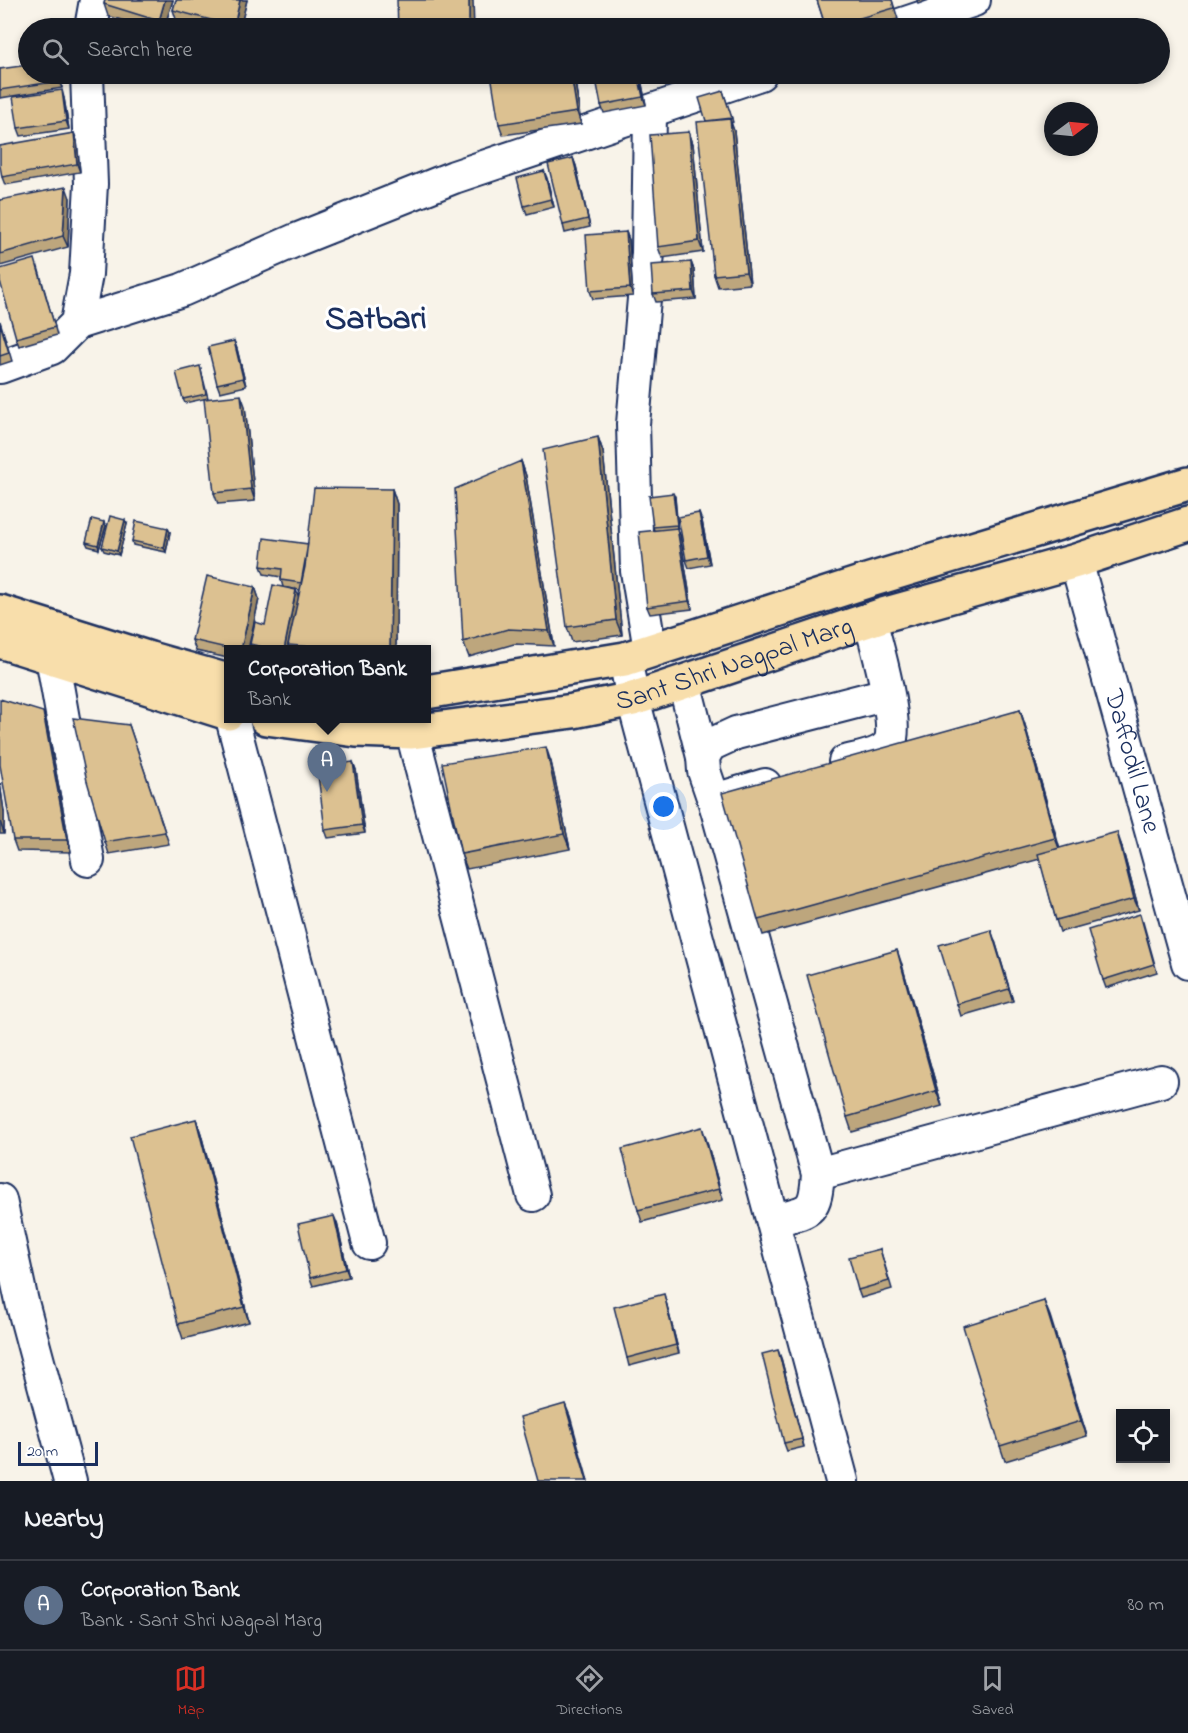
<!DOCTYPE html>
<meta charset="utf-8">
<style>
body{margin:0;font-family:"Indie Flower",sans-serif;background:#242831;color:#f1f3f6}
.controls{position:absolute;right:18px;bottom:18px;display:grid;overflow:hidden;border-radius:0px;box-shadow:0 3px 9px #0003}
.controls button{width:54px;height:54px;display:grid;place-items:center;padding:0;border:0;border-bottom:2px solid #363941;background:#171b24;color:#f1f3f6;font:30px sans-serif}
.compass{position:absolute;left:1044px;top:102px;width:54px;height:54px;border-radius:50%;background:#171b24;box-shadow:0 3px 9px #0003;rotate:74deg}
.scale{position:absolute;left:18px;bottom:15px;width:80px;box-sizing:border-box;padding-left:6px;border:3px solid #1b2f5e;border-top:0;font-size:16px;line-height:21px;white-space:nowrap;color:#1b2f5e;-webkit-text-stroke:4px #fff;paint-order:stroke}
.you{position:absolute;left:664px;top:807px;width:21px;height:21px;margin:-15px;border:4px solid #fff;border-radius:50%;background:#1a73e8;box-shadow:0 0 0 9px #1a73e833}
.badge{display:grid;place-items:center;width:39px;height:39px;border-radius:50%;background:#d93025;color:#fff;font-size:20px;font-weight:700}
.pin{position:absolute;translate:-50% -50px;filter:drop-shadow(0 2px 3px #0008)}
.pin::after{content:'';position:absolute;top:32px;width:21px;height:18px;background:inherit;clip-path:polygon(0 0,100% 0,50% 100%)}
.popup{position:absolute;left:224px;top:645px;width:207px;height:78px;box-sizing:border-box;display:grid;place-content:center;border-radius:0px;background:#171b24;filter:drop-shadow(0 2px 4px #0005);font-size:20px;white-space:nowrap;color:#9ea1a6}
.popup b{font-size:22px;color:#f1f3f6}
.popup::after{content:'';position:absolute;left:50%;top:100%;margin-left:-12px;border:12px solid transparent;border-top-color:#171b24}
.list{margin:0;padding:0;list-style:none}
h2{display:flex;justify-content:space-between;align-items:center;height:78px;margin:0;padding:0 24px;font-size:26px}
h2 small{font-size:20px;font-weight:400;color:#9ea1a6}
.list li{display:grid;grid-template-columns:39px 1fr auto;gap:18px;align-items:center;box-sizing:border-box;height:90px;padding:0 24px;border-top:2px solid #363941}
.list b{display:block;font-size:22px;white-space:nowrap}
.list p{margin:0;font-size:20px;white-space:nowrap;color:#9ea1a6}
.list em{font-size:20px;font-style:normal;color:#9ea1a6}
.icon{flex:none;width:33px;height:33px;fill:none;stroke:currentColor;stroke-width:2;stroke-linecap:round;stroke-linejoin:round}
.map{position:relative;flex:none;width:1188px;height:1481px;overflow:hidden}
.search{position:absolute;background:#171b24;box-shadow:0 3px 9px #0003;left:18px;right:18px;top:18px;height:66px;display:flex;align-items:center;gap:15px;box-sizing:border-box;padding:0 21px;border-radius:33px;color:#9ea1a6;font-size:22px}
.sheet{height:168px;background:#171b24}
nav{display:flex;justify-content:space-around;align-items:center;box-sizing:border-box;height:84px;border-top:2px solid #363941;background:#171b24;font-size:16px;color:#9ea1a6}
nav a{display:grid;justify-items:center;gap:3px}
nav .on{color:#d93025}
.map>svg:first-child{display:block}
</style>
<div class="map">
<svg width="1188" height="1481" viewBox="0 0 1188 1481">
<rect width="100%" height="100%" fill="#f8f3e9"/>
<filter id="ink" filterUnits="userSpaceOnUse"><feTurbulence type="fractalNoise" baseFrequency=".0167" numOctaves="2"/><feDisplacementMap in="SourceGraphic" scale="12" xChannelSelector="R" yChannelSelector="G"/><feConvolveMatrix kernelMatrix="1 2 1 2 8 2 1 2 1" color-interpolation-filters="sRGB"/></filter>
<g filter="url(#ink)">
<g fill="none" stroke-linecap="round" stroke-linejoin="round">
<g stroke="#1b2f5e" stroke-width="36">
<g id="minor">
<path d="M 91,28 L 96,0"/>
<path d="M 891,28 L 974,0"/>
<path d="M 77,323 L 182,290 L 296,240 L 454,177 L 760,74"/>
<path d="M 0,367 L 52,348 L 77,323 L 86,274 L 91,184 L 87,74"/>
<path id="s1" d="M 1076,561 L 1188,963"/>
<path d="M 650,650 L 637,571 L 633,424 L 648,253 L 650,112"/>
<path d="M 52,657 L 88,860"/>
<path d="M 625,659 L 633,699 L 842,1481"/>
<path d="M 684,682 L 703,757"/>
<path d="M 232,718 L 369,1243"/>
<path d="M 412,732 L 533,1195"/>
<path d="M 845,762 C 859,758 883,756 890,742 C 899,723 876,642 870,620"/>
<path d="M 765,785 L 721,798 L 716,806 L 818,1174 C 815,1214 810,1211 773,1220"/>
<path d="M 716,806 L 704,771 L 703,757 L 710,745 L 736,733 L 887,694"/>
<path d="M 818,1174 L 1161,1081"/>
<path d="M 0,1200 L 22,1302 L 70,1481"/>
</g>
</g>
<g stroke="#1b2f5e" stroke-width="38">
<g id="major">
<path d="M 0,612 L 150,659 L 228,681"/>
<path d="M 0,641 L 228,713"/>
<path d="M 426,692 L 625,659 L 870,580 L 1188,484"/>
<path id="s2" d="M 266,718 L 356,730 L 412,732 L 573,711 L 633,699 L 883,615 L 1076,561 L 1188,524"/>
</g>
</g>
<use href="#minor" stroke="#fff" stroke-width="32"/>
<use href="#major" stroke="#f8deab" stroke-width="33"/>
</g>
<path fill="#bda67d" stroke="#1b2f5e" stroke-width="1.5" fill-rule="evenodd" d="M 105,0 L 173,0 L 164,28 L 149,28 L 108,16 L 104,4 Z
M 176,0 L 247,0 L 240,28 L 204,28 L 177,22 L 173,10 Z
M 817,0 L 892,0 L 898,19 L 869,28 L 826,28 Z
M 917,0 L 929,0 L 918,4 Z
M 0,69 L 59,74 L 62,88 L 0,98 Z
M 574,74 L 581,124 L 503,135 L 499,124 Z
M 640,74 L 646,105 L 604,113 L 601,105 Z
M 723,91 L 733,122 L 731,123 L 734,131 L 750,284 L 718,287 L 714,275 L 706,121 Z
M 64,98 L 69,129 L 21,136 L 18,128 Z
M 689,132 L 693,144 L 703,252 L 662,258 L 658,247 Z
M 74,133 L 77,141 L 80,172 L 5,185 L 2,177 Z
M 573,158 L 576,166 L 590,227 L 565,233 L 563,225 Z
M 544,171 L 554,207 L 527,214 L 524,206 Z
M 70,198 L 68,247 L 0,266 L 0,200 Z
M 626,232 L 629,240 L 633,296 L 593,299 L 590,291 Z
M 691,262 L 694,270 L 696,299 L 656,302 L 653,294 Z
M 38,267 L 57,335 L 19,346 L 16,338 Z
M 0,321 L 12,361 L 0,365 Z
M 234,341 L 237,349 L 246,386 L 220,392 L 217,384 Z
M 201,370 L 208,398 L 185,403 L 183,399 Z
M 245,406 L 255,501 L 218,504 L 214,493 Z
M 598,437 L 603,452 L 622,635 L 572,642 L 567,627 Z
M 521,461 L 526,476 L 554,646 L 514,644 L 469,657 L 463,642 Z
M 392,489 L 397,504 L 396,650 L 289,650 L 289,648 L 289,650 L 252,650 L 250,644 L 265,625 L 283,587 L 281,580 L 281,577 L 264,574 L 261,566 L 308,544 ZM 288,588 L 300,590 L 298,596 Z
M 675,497 L 677,529 L 680,535 L 692,609 L 650,614 L 647,607 L 654,530 L 653,527 Z
M 702,521 L 710,564 L 689,568 L 686,560 Z
M 127,524 L 119,555 L 104,551 L 102,547 Z
M 106,526 L 99,549 L 88,546 L 86,542 Z
M 170,532 L 166,552 L 133,545 L 132,541 Z
M 255,587 L 259,599 L 248,650 L 228,650 L 228,658 L 196,651 L 192,640 Z
M 1020,710 L 1025,725 L 1059,848 L 1121,844 L 1139,910 L 1060,932 L 1056,920 L 1040,859 L 763,935 L 758,920 Z
M 47,724 L 71,852 L 17,851 L 13,840 Z
M 129,725 L 169,844 L 109,854 L 105,842 Z
M 353,762 L 356,770 L 365,833 L 328,838 L 325,830 Z
M 551,762 L 570,849 L 467,869 L 461,854 Z
M 0,783 L 4,812 L 4,834 L 0,834 Z
M 1143,922 L 1157,972 L 1106,988 L 1103,980 Z
M 995,941 L 1013,1001 L 961,1016 L 957,1004 Z
M 902,965 L 942,1106 L 852,1132 L 847,1117 Z
M 196,1119 L 201,1134 L 249,1322 L 183,1339 L 178,1324 Z
M 706,1139 L 723,1200 L 642,1222 L 638,1210 Z
M 337,1223 L 349,1277 L 313,1286 L 310,1278 Z
M 880,1249 L 892,1289 L 861,1298 L 858,1290 Z
M 1044,1301 L 1087,1436 L 1005,1461 L 1000,1446 Z
M 666,1302 L 679,1353 L 629,1366 L 627,1358 Z
M 781,1358 L 804,1447 L 787,1451 L 784,1443 Z"/>
<path fill="#9a8766" stroke="#1b2f5e" stroke-width="1.5" d="M 165,0 L 173,0 L 164,28 L 161,28 L 159,21 Z
M 240,0 L 247,0 L 240,28 L 235,28 L 234,26 Z
M 469,0 L 473,0 L 474,28 L 469,28 Z
M 58,74 L 59,74 L 62,88 L 59,81 Z
M 571,74 L 574,74 L 581,124 L 577,112 Z
M 638,74 L 640,74 L 646,105 L 643,97 Z
M 62,90 L 64,98 L 69,129 L 66,121 Z
M 730,119 L 734,131 L 750,284 L 746,272 Z
M 689,132 L 693,144 L 703,252 L 699,241 Z
M 74,133 L 77,141 L 80,172 L 77,164 Z
M 573,158 L 576,166 L 590,227 L 588,219 Z
M 544,171 L 547,178 L 554,207 L 551,199 Z
M 66,187 L 70,198 L 68,247 L 63,236 Z
M 626,232 L 629,240 L 633,296 L 630,288 Z
M 691,262 L 694,270 L 696,299 L 693,291 Z
M 234,341 L 237,349 L 246,386 L 243,378 Z
M 241,395 L 245,406 L 255,501 L 251,489 Z
M 598,437 L 603,452 L 622,635 L 616,620 Z
M 521,461 L 526,476 L 554,646 L 549,631 Z
M 392,489 L 397,504 L 396,650 L 390,650 Z
M 673,493 L 675,497 L 678,529 L 677,525 Z
M 699,513 L 702,521 L 710,564 L 707,556 Z
M 125,520 L 127,524 L 119,555 L 117,551 Z
M 104,522 L 106,526 L 99,549 L 98,545 Z
M 168,528 L 170,532 L 166,552 L 164,548 Z
M 677,528 L 680,535 L 692,609 L 689,601 Z
M 255,587 L 259,599 L 248,650 L 241,650 Z
M 296,590 L 299,598 L 288,645 L 289,650 L 284,650 Z
M 1020,710 L 1025,725 L 1061,853 L 1055,838 Z
M 43,712 L 47,724 L 71,852 L 67,840 Z
M 546,747 L 551,762 L 570,849 L 564,834 Z
M 353,762 L 356,770 L 365,833 L 362,825 Z
M 0,783 L 4,812 L 4,834 L 0,821 Z
M 1117,832 L 1121,844 L 1139,910 L 1134,899 Z
M 991,930 L 995,941 L 1013,1001 L 1009,989 Z
M 897,950 L 902,965 L 942,1106 L 936,1091 Z
M 196,1119 L 201,1134 L 249,1322 L 244,1307 Z
M 702,1127 L 706,1139 L 723,1200 L 719,1189 Z
M 334,1216 L 337,1223 L 349,1277 L 346,1269 Z
M 664,1294 L 666,1302 L 679,1353 L 676,1345 Z
M 1044,1301 L 1050,1316 L 1087,1436 L 1081,1421 Z
M 778,1350 L 781,1358 L 804,1447 L 802,1439 Z
M 565,1404 L 570,1416 L 588,1481 L 587,1481 Z"/>
<path fill="#dcc191" stroke="#1b2f5e" stroke-width="1.5" d="M 105,0 L 165,0 L 159,21 L 104,4 Z
M 176,0 L 240,0 L 234,26 L 173,10 Z
M 397,0 L 469,0 L 469,28 L 398,28 Z
M 817,0 L 892,0 L 894,8 L 826,28 Z
M 28,65 L 28,74 L 58,74 L 59,81 L 0,90 L 0,69 Z
M 491,74 L 571,74 L 577,112 L 499,124 Z
M 595,74 L 638,74 L 643,97 L 601,105 Z
M 62,90 L 66,121 L 18,128 L 13,97 Z
M 723,91 L 732,118 L 706,121 L 699,98 Z
M 730,119 L 746,272 L 714,275 L 697,122 Z
M 689,132 L 699,241 L 658,247 L 650,135 Z
M 74,133 L 77,164 L 2,177 L 0,166 L 0,146 Z
M 573,158 L 588,219 L 563,225 L 548,164 Z
M 544,171 L 551,199 L 524,206 L 517,178 Z
M 66,187 L 63,236 L 0,254 L 0,200 Z
M 626,232 L 630,288 L 590,291 L 586,235 Z
M 35,259 L 55,327 L 16,338 L 0,281 L 0,269 Z
M 691,262 L 693,291 L 653,294 L 651,265 Z
M 0,323 L 9,353 L 0,356 Z
M 234,341 L 243,378 L 217,384 L 208,347 Z
M 200,366 L 206,394 L 183,399 L 176,372 Z
M 241,395 L 251,489 L 214,493 L 204,399 Z
M 598,437 L 616,620 L 567,627 L 543,450 Z
M 521,461 L 549,631 L 508,629 L 463,642 L 455,489 Z
M 314,488 L 392,489 L 390,650 L 349,650 L 288,645 L 305,567 Z
M 673,493 L 677,525 L 653,527 L 649,496 Z
M 699,513 L 707,556 L 686,560 L 678,517 Z
M 110,516 L 125,520 L 117,551 L 102,547 Z
M 92,519 L 104,522 L 98,545 L 86,542 Z
M 136,521 L 168,528 L 164,548 L 132,541 Z
M 677,528 L 689,601 L 647,607 L 639,532 Z
M 264,538 L 308,544 L 301,583 L 281,580 L 282,569 L 261,566 Z
M 207,576 L 255,587 L 241,650 L 235,650 L 192,640 Z
M 273,585 L 296,590 L 284,650 L 275,650 L 250,644 L 255,622 L 265,625 Z
M 0,699 L 43,712 L 67,840 L 13,840 L 0,765 Z
M 1020,710 L 1055,838 L 758,920 L 722,793 Z
M 73,718 L 129,725 L 165,832 L 105,842 L 87,781 Z
M 546,747 L 564,834 L 461,854 L 442,763 Z
M 353,762 L 362,825 L 325,830 L 317,767 Z
M 1117,832 L 1134,899 L 1056,920 L 1038,854 Z
M 1140,914 L 1154,964 L 1103,980 L 1088,930 Z
M 991,930 L 1009,989 L 957,1004 L 939,945 Z
M 897,950 L 936,1091 L 847,1117 L 807,975 Z
M 196,1119 L 244,1307 L 178,1324 L 130,1136 Z
M 702,1127 L 719,1189 L 638,1210 L 622,1149 Z
M 334,1216 L 346,1269 L 310,1278 L 298,1224 Z
M 880,1249 L 889,1281 L 858,1290 L 849,1257 Z
M 664,1294 L 676,1345 L 627,1358 L 614,1307 Z
M 1044,1301 L 1081,1421 L 1000,1446 L 963,1326 Z
M 778,1350 L 802,1439 L 784,1443 L 762,1354 Z
M 565,1404 L 587,1481 L 538,1481 L 520,1417 Z"/>
</g>
<g text-anchor="middle" dominant-baseline="central" stroke-width="6" stroke-linejoin="round" paint-order="stroke">
<g font-size="27" fill="#1b2f5e" stroke="#fff">
<text stroke="none"><textPath href="#s2" startOffset="477">Sant Shri Nagpal Marg</textPath></text>
<text stroke="none"><textPath href="#s1" startOffset="208">Daffodil Lane</textPath></text>
</g>
<g font-size="33" font-weight="bold" fill="#1b2f5e" stroke="#fff">
<text x="376" y="320">Satbari</text>
</g>
</g>
</svg>
<div class="controls">
<button><svg class="icon" aria-label="locate" viewBox="0 0 24 24"><circle cx="12" cy="12" r="6"/><path d="M12 2v4M12 18v4M2 12h4M18 12h4"/></svg></button>
</div>
<svg class="compass" viewBox="-18 -18 36 36"><path d="M0-13l5 13h-10z" fill="#e53935"/><path d="M0 13l5-13h-10z" fill="#9ea1a6"/></svg>
<div class="scale">20 m</div>
<div class="you"></div>
<div class="pin badge" style="left:327px;top:792px;background:#5c6f8a">A</div>
<div class="popup"><b>Corporation Bank</b>Bank</div>
<div class="search"><svg class="icon" aria-label="search" viewBox="0 0 24 24"><circle cx="10" cy="10" r="6"/><path d="M15 15l6 6"/></svg>Search here</div>
</div>
<section class="sheet">
<h2>Nearby<small></small></h2>
<ul class="list">
<li><span class="badge" style="background:#5c6f8a">A</span><div><b>Corporation Bank</b><p>Bank · Sant Shri Nagpal Marg</p></div><em>80 m</em></li>
</ul>
</section>
<nav>
<a class="on"><svg class="icon" aria-label="map" viewBox="0 0 24 24"><path d="M3 6l6-2 6 2 6-2v14l-6 2-6-2-6 2zM9 4v14M15 6v14"/></svg>Map</a>
<a><svg class="icon" aria-label="directions" viewBox="0 0 24 24"><path d="M12 3l9 9-9 9-9-9zM9 14v-3h6M13 9l2 2-2 2"/></svg>Directions</a>
<a><svg class="icon" aria-label="saved" viewBox="0 0 24 24"><path d="M7 4h10v16l-5-4-5 4z"/></svg>Saved</a>
</nav>
